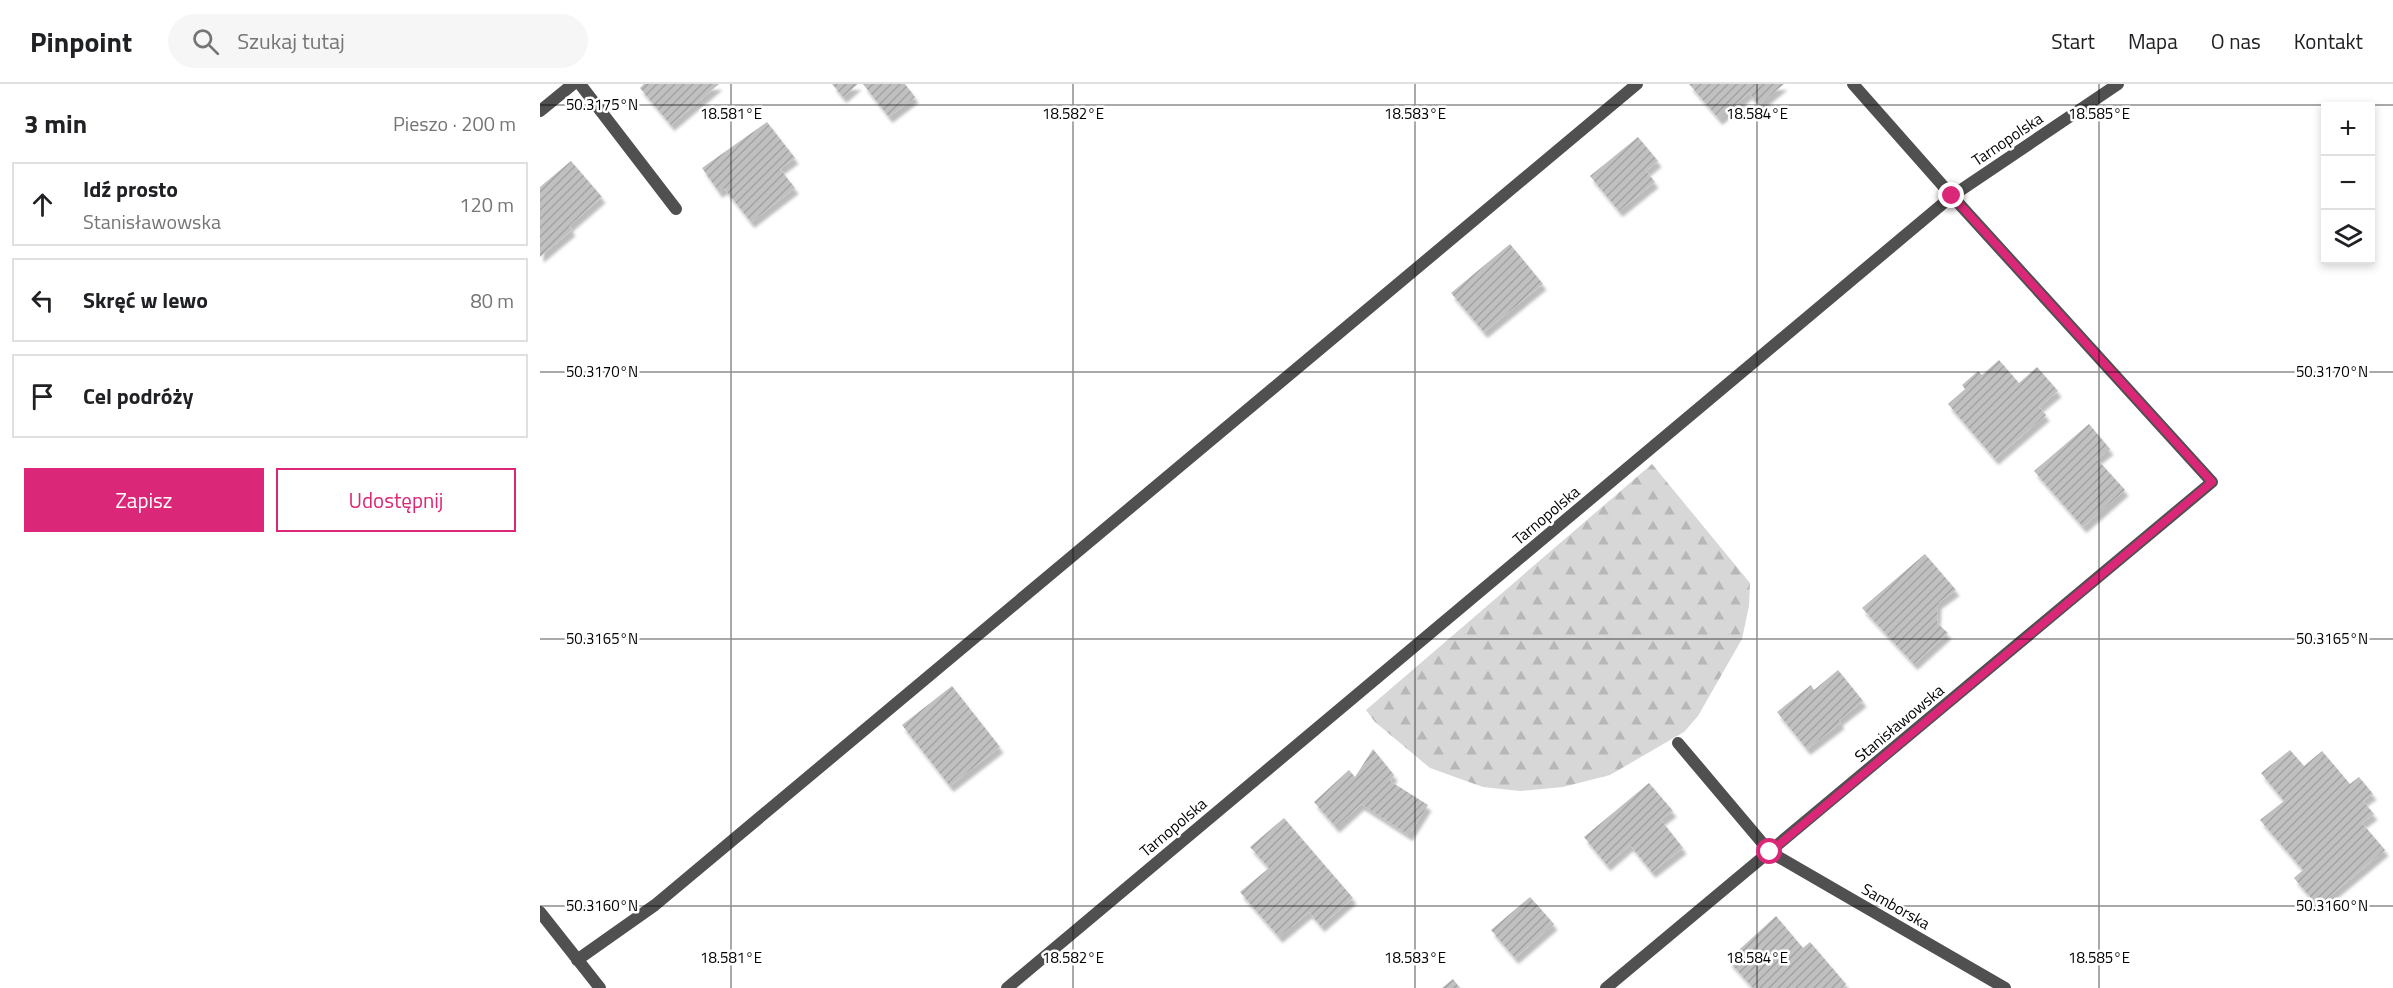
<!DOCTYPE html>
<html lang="pl">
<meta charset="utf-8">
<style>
body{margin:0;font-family:"Titillium Web",sans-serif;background:#f6f6f6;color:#202124}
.controls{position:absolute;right:18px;top:18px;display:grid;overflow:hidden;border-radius:0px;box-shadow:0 3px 9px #0003}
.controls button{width:54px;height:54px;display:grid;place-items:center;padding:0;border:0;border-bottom:2px solid #e0e0e0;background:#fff;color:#202124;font:30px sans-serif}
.stop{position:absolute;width:18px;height:18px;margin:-14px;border:4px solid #db2777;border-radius:50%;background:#fff}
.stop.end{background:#db2777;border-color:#fff;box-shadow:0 2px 6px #0008}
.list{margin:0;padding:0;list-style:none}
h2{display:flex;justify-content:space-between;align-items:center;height:78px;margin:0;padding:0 24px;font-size:26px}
h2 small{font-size:20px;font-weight:400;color:#757577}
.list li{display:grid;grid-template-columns:39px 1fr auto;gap:18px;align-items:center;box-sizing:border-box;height:84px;margin:0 12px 12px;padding:0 12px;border:2px solid #e0e0e0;border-radius:0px}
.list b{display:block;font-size:22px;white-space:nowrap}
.list p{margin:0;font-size:20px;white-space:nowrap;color:#757577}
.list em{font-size:20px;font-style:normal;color:#757577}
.actions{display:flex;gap:12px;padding:18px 24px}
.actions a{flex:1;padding:14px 0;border:2px solid #db2777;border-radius:0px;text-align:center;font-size:21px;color:#db2777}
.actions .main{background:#db2777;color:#fff}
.icon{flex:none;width:33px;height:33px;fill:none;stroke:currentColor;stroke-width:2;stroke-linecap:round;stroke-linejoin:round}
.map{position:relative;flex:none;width:1853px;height:904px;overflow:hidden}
header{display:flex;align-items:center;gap:36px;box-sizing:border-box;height:84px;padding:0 30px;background:#fff;border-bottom:2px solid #e0e0e0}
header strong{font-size:28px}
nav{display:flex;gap:33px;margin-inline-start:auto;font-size:21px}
.search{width:420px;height:54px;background:#f6f6f6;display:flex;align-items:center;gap:15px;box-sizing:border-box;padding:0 21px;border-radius:33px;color:#757577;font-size:22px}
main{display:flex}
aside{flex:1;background:#fff}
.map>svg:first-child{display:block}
</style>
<header>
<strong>Pinpoint</strong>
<div class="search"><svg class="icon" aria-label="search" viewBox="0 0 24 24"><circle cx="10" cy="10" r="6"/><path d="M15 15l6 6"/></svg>Szukaj tutaj</div>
<nav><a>Start</a><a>Mapa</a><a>O nas</a><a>Kontakt</a></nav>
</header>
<main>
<aside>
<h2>3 min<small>Pieszo · 200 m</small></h2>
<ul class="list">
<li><svg class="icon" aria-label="ahead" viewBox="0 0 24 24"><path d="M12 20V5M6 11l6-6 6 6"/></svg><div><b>Idź prosto</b><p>Stanisławowska</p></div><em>120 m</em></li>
<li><svg class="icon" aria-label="left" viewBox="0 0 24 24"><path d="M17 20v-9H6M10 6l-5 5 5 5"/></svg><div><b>Skręć w lewo</b></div><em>80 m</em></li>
<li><svg class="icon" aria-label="arrive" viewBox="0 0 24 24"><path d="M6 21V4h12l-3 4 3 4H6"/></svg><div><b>Cel podróży</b></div></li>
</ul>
<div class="actions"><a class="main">Zapisz</a><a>Udostępnij</a></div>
</aside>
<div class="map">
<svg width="1853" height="904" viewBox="0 0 1853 904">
<defs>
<pattern id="forest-firs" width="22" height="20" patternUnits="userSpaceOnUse" patternTransform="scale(1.5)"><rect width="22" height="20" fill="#d7d7d7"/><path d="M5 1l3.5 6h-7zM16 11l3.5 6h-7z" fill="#b7b7b7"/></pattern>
<pattern id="building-hatch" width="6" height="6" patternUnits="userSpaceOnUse" patternTransform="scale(1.5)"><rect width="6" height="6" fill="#c0c0c0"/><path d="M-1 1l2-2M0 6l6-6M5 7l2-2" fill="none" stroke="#a3a3a3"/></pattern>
<filter id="shadow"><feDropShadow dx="3.5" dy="6" stdDeviation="1.5" flood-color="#0004"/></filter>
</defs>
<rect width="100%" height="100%" fill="#fff"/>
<path fill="url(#forest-firs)" d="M 1112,380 L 1210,499 L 1209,522 L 1202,555 L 1158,632 L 1144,648 L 1070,691 L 1023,703 L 980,707 L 943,703 L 890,684 L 835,638 L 826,626 Z"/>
<path fill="url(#building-hatch)" filter="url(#shadow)" d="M 104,0 L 179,0 L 131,41 L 100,4 Z
M 292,0 L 318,0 L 303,13 Z
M 323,0 L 365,0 L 375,13 L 349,33 Z
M 1149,0 L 1244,0 L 1219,21 L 1209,9 L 1179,35 Z
M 227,38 L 255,74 L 240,85 L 255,104 L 211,138 L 184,104 L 179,108 L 162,84 Z
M 1098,53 L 1118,77 L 1106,87 L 1115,98 L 1079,127 L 1050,92 Z
M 31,77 L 62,113 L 29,142 L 32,146 L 0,173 L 0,103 Z
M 970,160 L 1003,200 L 944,248 L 911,209 Z
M 1459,276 L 1479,299 L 1497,283 L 1518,307 L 1499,323 L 1506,331 L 1455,375 L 1408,320 L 1425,305 L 1422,301 L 1438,287 L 1442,291 Z
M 1549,340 L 1570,365 L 1557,375 L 1585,406 L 1543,443 L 1494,387 Z
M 1385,470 L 1416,506 L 1398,519 L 1397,539 L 1408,549 L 1374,580 L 1322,524 Z
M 1298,586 L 1323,617 L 1299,636 L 1301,639 L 1267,665 L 1237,628 L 1271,601 L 1274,606 Z
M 412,602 L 460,663 L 410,702 L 362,641 Z
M 833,665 L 854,691 L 850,697 L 888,721 L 869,751 L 821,720 L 796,743 L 774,718 L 809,686 L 815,693 Z
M 1750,666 L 1764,682 L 1782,667 L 1810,700 L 1819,693 L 1833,710 L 1823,717 L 1834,730 L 1822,739 L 1845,766 L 1778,822 L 1754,794 L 1763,786 L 1720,736 L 1744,717 L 1721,689 Z
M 1109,699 L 1133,727 L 1121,736 L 1143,764 L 1112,788 L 1090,761 L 1067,781 L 1044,753 Z
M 744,734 L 813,814 L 781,842 L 769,828 L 739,853 L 700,808 L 729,784 L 710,763 Z
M 990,813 L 1014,840 L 975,874 L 951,846 Z
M 1236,832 L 1263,864 L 1270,858 L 1306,900 L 1301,904 L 1213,904 L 1188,876 Z
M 913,895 L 920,904 L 902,904 Z"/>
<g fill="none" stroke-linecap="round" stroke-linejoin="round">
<path stroke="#505050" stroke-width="12" d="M 40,0 L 136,125"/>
<path stroke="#505050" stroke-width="12" d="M 0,27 L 33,0
M 1138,659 L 1230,768 L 1465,904
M 0,828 L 60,904
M 37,876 L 115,821 L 1097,0
M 467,904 L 1412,112 L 1578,0
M 1066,904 L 1672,398 L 1412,112 L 1313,0"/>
</g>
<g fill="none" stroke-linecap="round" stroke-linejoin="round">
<path stroke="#db2777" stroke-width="8" d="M 1230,768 L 1672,398 L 1412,112"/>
</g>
<path fill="none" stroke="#000" stroke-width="1.5" stroke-opacity="0.45" d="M 191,0 L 191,904M 533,0 L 533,904M 875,0 L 875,904M 1217,0 L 1217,904M 1559,0 L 1559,904M 0,21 L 1853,21M 0,288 L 1853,288M 0,555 L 1853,555M 0,822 L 1853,822"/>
<g text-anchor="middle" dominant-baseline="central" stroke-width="5" stroke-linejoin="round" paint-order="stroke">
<g font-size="16" fill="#000" stroke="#fff">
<text transform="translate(1467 55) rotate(-34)">Tarnopolska</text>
<text transform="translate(1006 431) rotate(-40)">Tarnopolska</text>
<text transform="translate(1359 639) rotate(-40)">Stanisławowska</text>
<text transform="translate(633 743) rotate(-40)">Tarnopolska</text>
<text transform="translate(1356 822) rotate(30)">Samborska</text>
</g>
</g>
<g font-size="15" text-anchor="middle" fill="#000" stroke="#fff" stroke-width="5" stroke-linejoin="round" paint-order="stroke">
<text x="62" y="26">50.3175°N</text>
<text x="191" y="35">18.581°E</text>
<text x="533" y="35">18.582°E</text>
<text x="875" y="35">18.583°E</text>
<text x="1217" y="35">18.584°E</text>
<text x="1559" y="35">18.585°E</text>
<text x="62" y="293">50.3170°N</text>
<text x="1792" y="293">50.3170°N</text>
<text x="62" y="560">50.3165°N</text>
<text x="1792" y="560">50.3165°N</text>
<text x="62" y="827">50.3160°N</text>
<text x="1792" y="827">50.3160°N</text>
<text x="191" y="879">18.581°E</text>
<text x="533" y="879">18.582°E</text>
<text x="875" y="879">18.583°E</text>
<text x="1217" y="879">18.584°E</text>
<text x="1559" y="879">18.585°E</text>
</g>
</svg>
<div class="controls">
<button>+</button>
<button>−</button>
<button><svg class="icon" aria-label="layers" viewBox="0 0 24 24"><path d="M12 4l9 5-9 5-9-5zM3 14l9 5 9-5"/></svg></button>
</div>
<div class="stop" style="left:1230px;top:768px"></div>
<div class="stop end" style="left:1412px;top:112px"></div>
</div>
</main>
